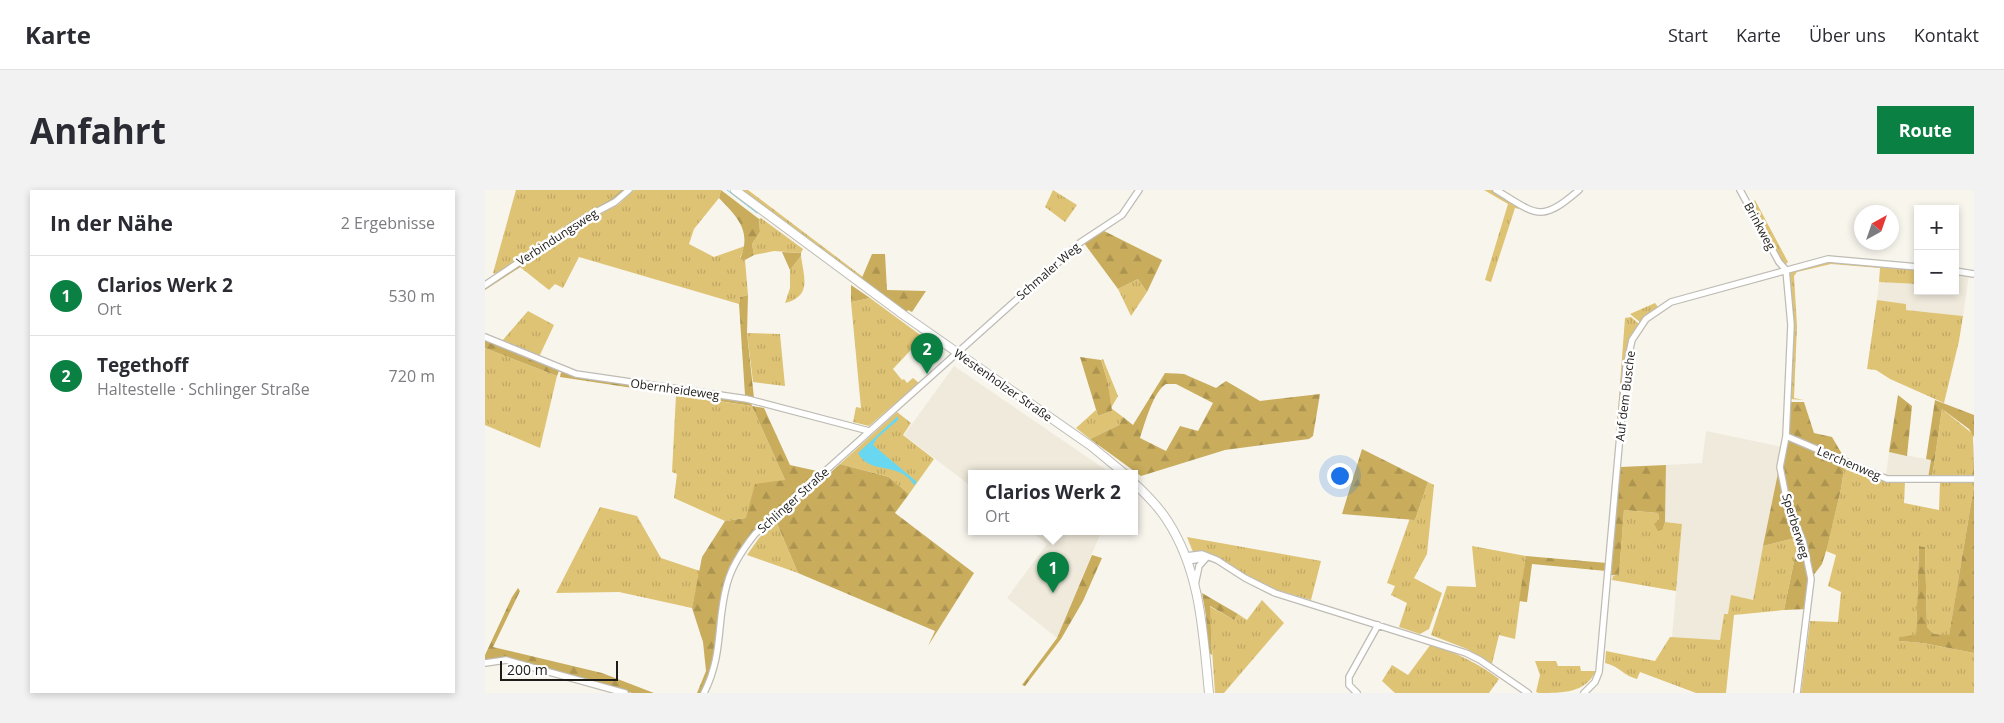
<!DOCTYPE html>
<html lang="de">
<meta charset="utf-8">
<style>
body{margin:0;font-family:"Open Sans",sans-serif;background:#f2f2f3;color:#2b2b33}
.controls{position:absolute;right:15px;top:15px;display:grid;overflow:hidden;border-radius:0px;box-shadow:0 2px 8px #0003}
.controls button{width:45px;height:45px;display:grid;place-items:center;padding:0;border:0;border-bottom:1px solid #e1e1e2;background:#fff;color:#2b2b33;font:25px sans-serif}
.compass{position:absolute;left:1369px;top:15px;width:45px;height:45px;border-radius:50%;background:#fff;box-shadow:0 2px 8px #0003;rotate:40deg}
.scale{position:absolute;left:15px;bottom:12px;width:118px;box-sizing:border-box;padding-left:5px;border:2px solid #1d1c19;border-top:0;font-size:14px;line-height:18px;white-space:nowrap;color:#1d1c19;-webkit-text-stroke:4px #fff;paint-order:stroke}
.you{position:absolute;left:854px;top:285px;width:18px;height:18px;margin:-12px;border:4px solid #fff;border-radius:50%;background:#1a73e8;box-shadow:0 0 0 8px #1a73e833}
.badge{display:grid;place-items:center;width:32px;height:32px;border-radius:50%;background:#0b8043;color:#fff;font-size:16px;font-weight:700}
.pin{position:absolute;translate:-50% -41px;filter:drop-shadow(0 1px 2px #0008)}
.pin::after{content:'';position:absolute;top:26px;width:18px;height:15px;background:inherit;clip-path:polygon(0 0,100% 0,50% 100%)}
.popup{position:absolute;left:483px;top:280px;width:170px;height:65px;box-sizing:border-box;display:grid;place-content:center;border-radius:0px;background:#fff;filter:drop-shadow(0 1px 4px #0005);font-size:16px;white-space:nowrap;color:#7c7c81}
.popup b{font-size:19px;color:#2b2b33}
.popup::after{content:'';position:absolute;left:50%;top:100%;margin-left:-10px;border:10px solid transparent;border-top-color:#fff}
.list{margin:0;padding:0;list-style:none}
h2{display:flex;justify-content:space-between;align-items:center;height:65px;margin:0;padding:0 20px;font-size:21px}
h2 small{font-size:16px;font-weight:400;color:#7c7c81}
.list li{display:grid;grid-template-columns:32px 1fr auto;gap:15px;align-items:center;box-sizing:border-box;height:80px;padding:0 20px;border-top:1px solid #e1e1e2}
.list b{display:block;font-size:19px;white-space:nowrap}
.list p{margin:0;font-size:16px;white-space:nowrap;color:#7c7c81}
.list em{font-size:16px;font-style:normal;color:#7c7c81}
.map{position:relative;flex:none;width:1489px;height:503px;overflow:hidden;border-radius:0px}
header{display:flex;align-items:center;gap:30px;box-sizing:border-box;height:70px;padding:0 25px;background:#fff;border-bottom:1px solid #e1e1e2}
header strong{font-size:24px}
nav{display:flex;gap:28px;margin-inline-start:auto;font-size:18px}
.intro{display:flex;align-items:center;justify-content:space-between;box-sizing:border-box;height:120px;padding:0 30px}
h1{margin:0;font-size:35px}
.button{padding:12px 22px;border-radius:0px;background:#0b8043;color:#fff;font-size:18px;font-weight:700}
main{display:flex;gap:30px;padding:0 30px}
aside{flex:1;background:#fff;border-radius:0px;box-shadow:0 2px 8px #0003}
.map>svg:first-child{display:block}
</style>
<header>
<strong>Karte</strong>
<nav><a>Start</a><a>Karte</a><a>Über uns</a><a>Kontakt</a></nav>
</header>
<div class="intro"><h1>Anfahrt</h1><a class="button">Route</a></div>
<main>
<aside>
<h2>In der Nähe<small>2 Ergebnisse</small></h2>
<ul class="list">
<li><span class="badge">1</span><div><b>Clarios Werk 2</b><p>Ort</p></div><em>530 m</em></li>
<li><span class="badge">2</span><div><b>Tegethoff</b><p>Haltestelle · Schlinger Straße</p></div><em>720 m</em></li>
</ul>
</aside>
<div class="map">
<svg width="1489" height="503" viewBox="0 0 1489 503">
<defs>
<pattern id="grass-tufts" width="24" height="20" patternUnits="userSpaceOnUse" patternTransform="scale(1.25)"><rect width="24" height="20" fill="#dfc374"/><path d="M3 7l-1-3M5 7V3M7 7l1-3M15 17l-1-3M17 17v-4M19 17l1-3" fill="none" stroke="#bfa764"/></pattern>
<pattern id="forest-firs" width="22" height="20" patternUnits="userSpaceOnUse" patternTransform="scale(1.25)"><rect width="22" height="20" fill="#c9ad5d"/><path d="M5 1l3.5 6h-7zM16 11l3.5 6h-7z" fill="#ac9450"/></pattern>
</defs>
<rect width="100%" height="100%" fill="#f8f5ed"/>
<path fill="#efeadb" d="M 1432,78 L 1433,101 L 1470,101 L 1470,83 L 1484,85 L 1478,126 L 1421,120 L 1421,114 L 1392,110 L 1394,92 L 1432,94 Z
M 469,176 L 627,284 L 487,284 L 487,297 L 419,245 Z
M 1221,241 L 1298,257 L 1268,410 L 1243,424 L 1239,424 L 1235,450 L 1187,448 L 1197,334 L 1180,332 L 1181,275 L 1217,273 Z
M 1404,262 L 1446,270 L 1443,288 L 1412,288 L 1401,286 Z
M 546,342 L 616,342 L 572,448 L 522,408 L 562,354 Z"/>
<path fill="url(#grass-tufts)" d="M 31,0 L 136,0 L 127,8 L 82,34 L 12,84 L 8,83 Z
M 149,0 L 236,0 L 234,8 L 209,39 L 204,54 L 229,67 L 260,56 L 255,68 L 260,70 L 263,105 L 255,107 L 254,114 L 94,67 L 78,98 L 70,94 L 64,100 L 35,77 L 71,54 L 71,49 L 102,30 L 134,14 Z
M 256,0 L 263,0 L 271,6 L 378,87 L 376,90 Z
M 568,0 L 592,15 L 580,32 L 560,17 Z
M 999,0 L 1008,0 L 1043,21 L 1030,18 L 1006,92 L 1000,90 L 1023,14 Z
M 1270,10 L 1303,72 L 1300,75 L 1296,71 L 1265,15 Z
M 276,28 L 318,59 L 316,63 L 289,61 L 269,65 L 267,54 L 275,42 L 274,29 Z
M 316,66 C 319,88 327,106 300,113 L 305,98 L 305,80 Z
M 1344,71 L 1432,78 L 1432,94 L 1394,92 L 1395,78 L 1346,74 L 1312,82 L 1309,86 L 1312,136 L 1309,208 L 1319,210 L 1305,209 L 1303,82 Z
M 653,89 L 662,102 L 646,126 L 633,99 Z
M 385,108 L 438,147 L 408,179 L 417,190 L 419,189 L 422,193 L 428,188 L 434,193 L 384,236 L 368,232 L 371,217 L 376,218 L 366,112 Z
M 1392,110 L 1421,114 L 1421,120 L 1478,126 L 1474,151 L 1459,213 L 1405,189 L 1391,180 L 1382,179 Z
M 1170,113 L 1173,117 L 1156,133 L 1145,124 Z
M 43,121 L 69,135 L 53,169 L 17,151 Z
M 1146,127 L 1154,134 L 1146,150 L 1134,246 L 1131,246 L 1140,128 Z
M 262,143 L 295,144 L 300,196 L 268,192 Z
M 0,158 L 72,186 L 55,258 L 0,235 Z
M 618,169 L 633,206 L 626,218 L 638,227 L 634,235 L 605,249 L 591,238 L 611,220 L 613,226 L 627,221 L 626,218 L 623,193 L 616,170 Z
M 191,205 L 267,216 L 300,290 L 261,328 L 240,331 L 189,308 L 192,284 L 187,282 Z
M 1457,219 L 1488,244 L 1488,282 L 1485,287 L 1447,288 Z
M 412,222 L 426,233 L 418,245 L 449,269 L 424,304 L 404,287 L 355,274 Z
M 1360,272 L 1401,290 L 1420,292 L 1419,313 L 1454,320 L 1455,291 L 1487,290 L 1489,296 L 1464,446 L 1449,444 L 1442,437 L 1440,357 L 1434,356 L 1431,446 L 1414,447 L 1414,451 L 1438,453 L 1489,463 L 1489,503 L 1316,503 L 1325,431 L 1353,432 L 1356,402 L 1343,396 L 1351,365 L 1341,361 L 1356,299 Z
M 943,292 L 949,295 L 942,364 L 929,388 L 957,403 L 944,439 L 935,444 L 914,437 L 922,413 L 906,405 L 910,396 L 902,393 L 925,328 L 930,330 Z
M 115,317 L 152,326 L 176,368 L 215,381 L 207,418 L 134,402 L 71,403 Z
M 1139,320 L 1173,323 L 1174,330 L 1178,339 L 1180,332 L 1197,334 L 1191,401 L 1127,390 L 1128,386 L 1134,386 Z
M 291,331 L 313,383 L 262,365 L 274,348 Z
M 702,347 L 836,371 L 826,410 L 792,400 L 762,387 L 716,362 L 708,362 Z
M 1314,347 L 1299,420 L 1249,425 L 1241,503 L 1211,503 L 1155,482 L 1152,489 C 1139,486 1134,476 1120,473 L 1121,461 L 1170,471 L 1185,447 L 1235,450 L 1239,424 L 1243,424 L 1246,405 L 1268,410 L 1278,356 Z
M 987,356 L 1041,366 L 1030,449 L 1014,445 L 1007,474 L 982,459 L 946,445 L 962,396 L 991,397 Z
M 777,410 L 799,433 L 739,503 L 730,503 L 724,416 L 749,430 L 753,424 L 762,430 Z
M 946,454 C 971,463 993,473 1014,489 L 1004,503 L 910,503 L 897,491 L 907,475 L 923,485 Z
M 1050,471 L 1071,471 L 1073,476 L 1095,476 L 1096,481 L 1111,481 C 1100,503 1079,503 1054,503 L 1051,502 L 1055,485 Z"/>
<path fill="url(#forest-firs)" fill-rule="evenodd" d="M 136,0 L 142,0 L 130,11 L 57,55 L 82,34 L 127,8 Z
M 236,0 L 274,29 L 275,42 L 267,54 L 269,65 L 260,70 L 255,69 C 267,41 253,28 234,8 Z
M 617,40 L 677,70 L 662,102 L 653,89 L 633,99 L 599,53 Z
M 71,49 L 71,54 L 0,100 L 0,96 Z
M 297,62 L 316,63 L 316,66 L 305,80 Z
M 387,64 L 400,64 L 402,100 L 441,101 L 427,122 L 423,120 L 421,123 L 376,90 Z
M 366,95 L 385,108 L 366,112 Z
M 263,105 L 262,143 L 269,208 L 260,205 L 254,114 L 255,107 Z
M 0,150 L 74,181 L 72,186 L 0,158 Z
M 595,167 L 616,170 L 623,193 L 627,221 L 613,226 Z
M 76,182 L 181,199 L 181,203 L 75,187 Z
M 680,183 L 699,184 L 731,198 L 741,191 L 775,211 L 835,204 L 828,246 L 824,249 L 740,260 L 656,286 L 605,249 L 634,235 L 638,227 L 648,235 ZM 681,194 L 691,194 L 728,213 L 713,241 L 695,236 L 681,261 L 655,248 C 660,233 668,202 681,194 Z
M 189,201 L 262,212 L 266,213 L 267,216 L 279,218 L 305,275 L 332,281 L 269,342 L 244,377 L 236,408 L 230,469 L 217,503 L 212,503 L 221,481 L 218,452 L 207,418 L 217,367 L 240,331 L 261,328 L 270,294 L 300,290 L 267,216 L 188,204 Z
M 1413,205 L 1427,216 L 1422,266 L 1404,262 Z
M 1450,210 L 1489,225 L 1489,247 L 1484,239 L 1457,219 L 1447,288 L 1443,288 L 1446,270 L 1441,269 Z
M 1305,212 L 1319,212 L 1329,243 L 1347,247 L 1360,269 L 1303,245 Z
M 1489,249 L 1489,463 L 1438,453 L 1414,451 L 1414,447 L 1431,445 L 1434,356 L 1440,357 L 1442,437 L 1449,444 L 1464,445 L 1489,296 L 1485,287 L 1488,282 Z
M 1305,250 L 1360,272 L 1356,299 L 1342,358 L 1337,374 L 1325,390 L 1322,419 L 1299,420 L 1314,347 L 1278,356 L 1294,278 L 1303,251 Z
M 877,259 L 943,292 L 930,330 L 857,324 Z
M 355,274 L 404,287 L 424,304 L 410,323 L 489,383 L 443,456 L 450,441 L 313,383 L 291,331 Z
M 1181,275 L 1180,332 L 1178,339 L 1173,341 L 1169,334 L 1174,330 L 1173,323 L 1139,320 L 1134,386 L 1126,385 L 1135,277 Z
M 607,365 L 617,368 L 598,411 L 576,449 L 540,496 L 537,495 L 572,448 Z
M 1041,366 L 1122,373 L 1121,381 L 1047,374 L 1042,412 L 1034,411 Z
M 33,398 L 35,401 L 8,457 L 117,483 L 169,503 L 147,503 L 21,468 L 0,470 L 0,465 L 27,407 Z
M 717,403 L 753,424 L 749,430 L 725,416 L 727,465 L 723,462 L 721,426 Z"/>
<path fill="#69d7ef" d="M 413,226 L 413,230 L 392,248 L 388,255 L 432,292 L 429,295 C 414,270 385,286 373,263 Z"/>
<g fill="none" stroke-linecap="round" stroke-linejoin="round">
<path stroke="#69d7ef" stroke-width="1" d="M 242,0 L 272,23"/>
<g stroke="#bebcb4" stroke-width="8">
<path id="minor" d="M 1011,0 C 1051,24 1055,34 1094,0
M 1255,0 L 1294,72 L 1301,80 L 1306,135 L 1301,246 L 1295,277 L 1303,317 L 1318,351 L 1326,389 L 1312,503
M 1470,81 L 1489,84
M 0,95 L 100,28 L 130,12 L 144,0
M 0,147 L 91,184 L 262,209 L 384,241
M 1301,246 L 1402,289 L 1489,289
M 701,366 L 717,364 L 732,370 L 760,388 L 790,403 L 981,463 L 995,470 L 1043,503
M 703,371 L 720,368
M 710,395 L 714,376 L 721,368
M 0,473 L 21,470 L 140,503
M 219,503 C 239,463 231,433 242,394 C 247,375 258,359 270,344 L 596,52 L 637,25 L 654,0
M 872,503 L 864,495 L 864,487 L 893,435
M 1099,503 L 1110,492 L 1114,482 L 1141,177 L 1147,150 L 1161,129 L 1186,112 L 1343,69 L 1433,77"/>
</g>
<g stroke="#bebcb4" stroke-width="10">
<path id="major" d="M 250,0 L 420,126 L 606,256 L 640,284
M 649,293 C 661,304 673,316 682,330 C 716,382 718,443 724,503"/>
</g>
<use href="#minor" stroke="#fff" stroke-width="5.5"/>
<use href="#major" stroke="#fff" stroke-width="8"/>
</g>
<g text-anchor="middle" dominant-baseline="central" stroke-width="5" stroke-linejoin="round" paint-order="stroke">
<g font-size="12" fill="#1d1c19" stroke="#fff">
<text transform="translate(1275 36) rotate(62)">Brinkweg</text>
<text transform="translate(72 47) rotate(-33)">Verbindungsweg</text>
<text transform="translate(563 81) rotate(-41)">Schmaler Weg</text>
<text transform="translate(518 195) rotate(35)">Westenholzer Straße</text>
<text transform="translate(190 199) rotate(8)">Obernheideweg</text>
<text transform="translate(1140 206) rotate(-83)">Auf dem Busche</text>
<text transform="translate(1364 273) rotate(23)">Lerchenweg</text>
<text transform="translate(308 310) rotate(-42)">Schlinger Straße</text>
<text transform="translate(1311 336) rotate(73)">Sperberweg</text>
</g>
</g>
</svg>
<div class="controls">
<button>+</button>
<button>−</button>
</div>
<svg class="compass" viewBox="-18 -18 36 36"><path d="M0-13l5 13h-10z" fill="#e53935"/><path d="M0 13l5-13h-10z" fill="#7c7c81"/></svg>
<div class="scale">200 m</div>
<div class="you"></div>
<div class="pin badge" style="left:568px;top:403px">1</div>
<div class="popup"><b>Clarios Werk 2</b>Ort</div>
<div class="pin badge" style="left:442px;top:184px">2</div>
</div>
</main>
